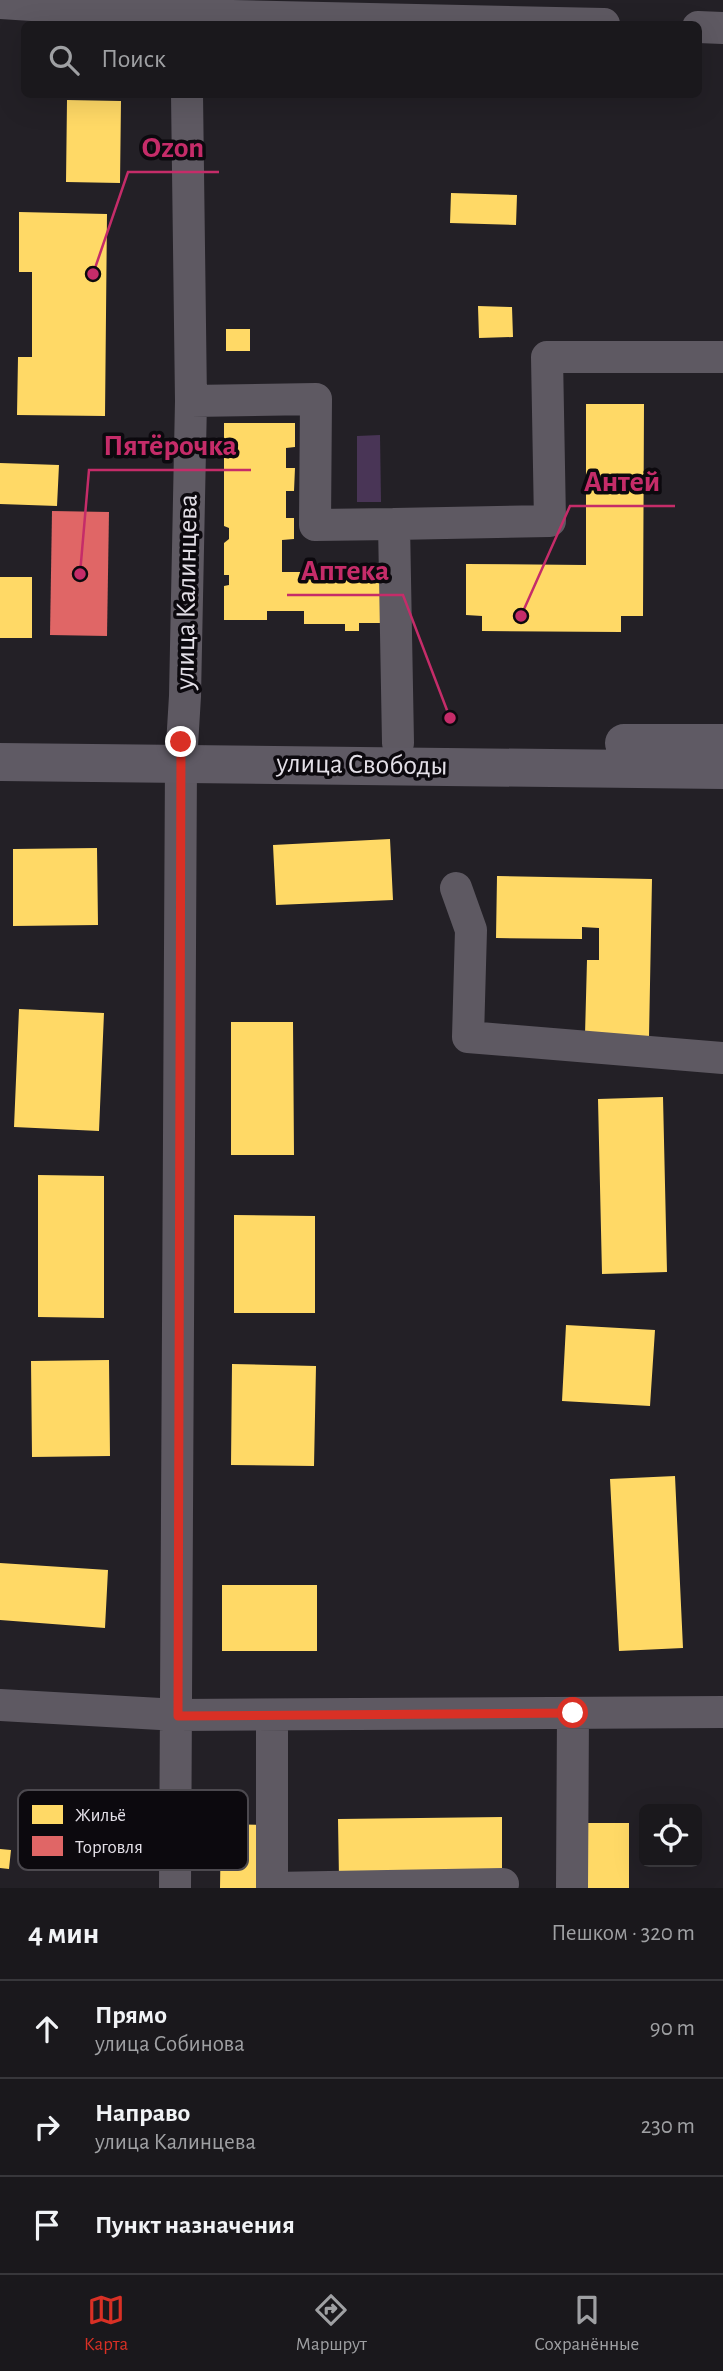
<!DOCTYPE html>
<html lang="ru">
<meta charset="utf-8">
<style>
body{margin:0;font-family:"Alegreya Sans",sans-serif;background:#232125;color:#f1f3f6}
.controls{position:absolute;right:21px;bottom:21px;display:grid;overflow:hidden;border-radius:10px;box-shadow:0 7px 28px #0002}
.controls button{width:63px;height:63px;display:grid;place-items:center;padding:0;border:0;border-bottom:2px solid #38373b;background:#1a181c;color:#f1f3f6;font:35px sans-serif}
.stop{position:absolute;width:21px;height:21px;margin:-16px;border:5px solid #d93025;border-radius:50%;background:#fff}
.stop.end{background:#d93025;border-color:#fff;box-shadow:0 2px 7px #0008}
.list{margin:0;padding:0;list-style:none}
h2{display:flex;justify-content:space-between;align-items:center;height:91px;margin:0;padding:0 28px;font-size:30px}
h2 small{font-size:23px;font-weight:400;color:#9fa0a3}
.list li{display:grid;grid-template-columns:46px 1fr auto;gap:21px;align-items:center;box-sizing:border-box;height:98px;padding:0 28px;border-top:2px solid #38373b}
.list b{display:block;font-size:26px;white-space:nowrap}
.list p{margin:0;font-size:23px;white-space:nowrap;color:#9fa0a3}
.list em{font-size:23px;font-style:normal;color:#9fa0a3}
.icon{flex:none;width:38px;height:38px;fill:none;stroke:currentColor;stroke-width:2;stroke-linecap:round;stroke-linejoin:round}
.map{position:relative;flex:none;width:723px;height:1888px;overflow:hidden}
.search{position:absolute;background:#1a181c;box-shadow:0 7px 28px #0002;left:21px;right:21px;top:21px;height:77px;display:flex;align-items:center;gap:18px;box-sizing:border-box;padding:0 24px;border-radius:10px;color:#9fa0a3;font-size:26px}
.sheet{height:385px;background:#1a181c}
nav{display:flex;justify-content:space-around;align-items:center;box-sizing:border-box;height:98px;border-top:2px solid #38373b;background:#1a181c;font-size:19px;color:#9fa0a3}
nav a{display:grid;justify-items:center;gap:4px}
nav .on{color:#d93025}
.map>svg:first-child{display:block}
</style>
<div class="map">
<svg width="723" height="1888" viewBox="0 0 723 1888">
<rect width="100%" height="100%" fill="#232026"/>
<path fill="#493556" d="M 380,435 L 381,502 L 357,502 L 357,436 Z"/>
<path fill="#ffd966" d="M 67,100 L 121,101 L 120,183 L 66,182 Z
M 451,193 L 517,195 L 516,225 L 450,223 Z
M 19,212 L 107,214 L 105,416 L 17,415 L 18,357 L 32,357 L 32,272 L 19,272 Z
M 478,306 L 512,307 L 513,337 L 479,338 Z
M 226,329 L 250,329 L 250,351 L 226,351 Z
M 586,404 L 644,404 L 643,616 L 621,616 L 621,632 L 482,631 L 482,616 L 466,615 L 466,564 L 586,565 Z
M 224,423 L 295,423 L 295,447 L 286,448 L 286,468 L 295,468 L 294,491 L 286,491 L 286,518 L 294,518 L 294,539 L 282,540 L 282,572 L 381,572 L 381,623 L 359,623 L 359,631 L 345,631 L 345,624 L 304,624 L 304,611 L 267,611 L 267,620 L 224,620 L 224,586 L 229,585 L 229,575 L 224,575 L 224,543 L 229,539 L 229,528 L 224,526 Z
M 0,463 L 59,465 L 57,506 L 0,504 Z
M 0,577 L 32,577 L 32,638 L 0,638 Z
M 390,839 L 393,900 L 276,905 L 273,845 Z
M 97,848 L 98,925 L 13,926 L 13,849 Z
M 497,876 L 652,879 L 649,1037 L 585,1035 L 587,960 L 599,960 L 599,928 L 582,927 L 582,939 L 496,938 Z
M 19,1009 L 104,1013 L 99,1131 L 14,1127 Z
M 231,1022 L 293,1022 L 294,1155 L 231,1155 Z
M 663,1097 L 667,1272 L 602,1274 L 598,1099 Z
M 38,1175 L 104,1176 L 104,1318 L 38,1317 Z
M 234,1215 L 315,1216 L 315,1313 L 234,1313 Z
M 566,1325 L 655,1330 L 650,1406 L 562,1401 Z
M 109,1360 L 110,1456 L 32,1457 L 31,1361 Z
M 232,1364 L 316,1366 L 314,1466 L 231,1465 Z
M 675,1476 L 683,1648 L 619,1651 L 610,1479 Z
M 0,1563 L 108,1570 L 105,1628 L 0,1620 Z
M 222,1585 L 317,1585 L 317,1651 L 222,1651 Z
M 502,1817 L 502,1877 L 339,1879 L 338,1819 Z
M 578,1823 L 629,1823 L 629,1888 L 578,1888 Z
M 221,1824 L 268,1825 L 267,1888 L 220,1888 Z
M 0,1849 L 11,1850 L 9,1869 L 0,1868 Z"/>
<path fill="#e06666" d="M 52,511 L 109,512 L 107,636 L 50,635 Z"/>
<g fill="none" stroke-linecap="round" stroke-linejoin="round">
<path stroke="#5e5962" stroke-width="32" d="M 0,3 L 186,15 L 604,24
M 698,27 L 723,28
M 191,401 L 316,399 L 315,525 L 394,524 L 398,743
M 394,524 L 550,521 L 547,357 L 723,357
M 456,888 L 471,930 L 468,1037 L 723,1058
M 0,1705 L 178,1715 L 723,1712
M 175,1888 L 181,762 L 185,696 L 191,401 L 187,94
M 272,1888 L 503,1884
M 272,1888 L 272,1715
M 572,1888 L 573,1713"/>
<path stroke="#5f5a64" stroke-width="38" d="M 624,743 L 723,743
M 0,762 L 723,770"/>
</g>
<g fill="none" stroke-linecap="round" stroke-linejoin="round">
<path stroke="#d93025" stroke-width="9" d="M 181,742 L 178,1716 L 573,1713"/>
</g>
<g text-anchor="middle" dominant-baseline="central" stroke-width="7" stroke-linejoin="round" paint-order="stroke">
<g font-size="28" fill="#e3dfe7" stroke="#0c090e">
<text transform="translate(187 592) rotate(-89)">улица Калинцева</text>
<text transform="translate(362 765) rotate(1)">улица Свободы</text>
</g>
</g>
<rect x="18" y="1790" width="230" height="80" rx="10" fill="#0c090e" stroke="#4c494f" stroke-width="2"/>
<rect x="32" y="1805" width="31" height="19" fill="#ffd966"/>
<rect x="32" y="1836" width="31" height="20" fill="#e06666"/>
<g font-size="19" fill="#e3dfe7">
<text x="75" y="1821">Жильё</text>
<text x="75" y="1853">Торговля</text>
</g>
<path fill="none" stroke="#c52c69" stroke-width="2.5" d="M93 274L128 172H219M80 574L89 470H251M521 616L570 506H675M450 718L403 595H287"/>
<g fill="#c52c69" stroke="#0c090e" stroke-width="2.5">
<circle cx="93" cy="274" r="7"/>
<circle cx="80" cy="574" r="7"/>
<circle cx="521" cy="616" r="7"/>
<circle cx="450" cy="718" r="7"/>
</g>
<g font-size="30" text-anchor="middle" font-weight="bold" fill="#c52c69" stroke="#0c090e" stroke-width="7" stroke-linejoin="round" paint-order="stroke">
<text x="173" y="157">Ozon</text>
<text x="170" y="455">Пятёрочка</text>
<text x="622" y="491">Антей</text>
<text x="345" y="580">Аптека</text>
</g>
</svg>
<div class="controls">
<button><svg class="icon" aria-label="locate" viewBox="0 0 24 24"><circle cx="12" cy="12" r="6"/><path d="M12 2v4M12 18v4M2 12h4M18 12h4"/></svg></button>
</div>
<div class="stop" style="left:573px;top:1713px"></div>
<div class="stop end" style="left:181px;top:742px"></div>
<div class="search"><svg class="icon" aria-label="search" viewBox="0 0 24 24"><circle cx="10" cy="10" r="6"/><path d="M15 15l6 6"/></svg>Поиск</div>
</div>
<section class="sheet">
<h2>4 мин<small>Пешком · 320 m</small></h2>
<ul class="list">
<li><svg class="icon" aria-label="ahead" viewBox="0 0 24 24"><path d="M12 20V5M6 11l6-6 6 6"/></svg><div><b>Прямо</b><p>улица Собинова</p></div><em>90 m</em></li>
<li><svg class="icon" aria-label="right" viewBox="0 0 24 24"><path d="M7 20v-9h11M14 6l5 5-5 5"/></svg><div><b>Направо</b><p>улица Калинцева</p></div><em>230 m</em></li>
<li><svg class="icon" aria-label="arrive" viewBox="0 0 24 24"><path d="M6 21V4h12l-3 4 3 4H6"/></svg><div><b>Пункт назначения</b></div></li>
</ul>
</section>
<nav>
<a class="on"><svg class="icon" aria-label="map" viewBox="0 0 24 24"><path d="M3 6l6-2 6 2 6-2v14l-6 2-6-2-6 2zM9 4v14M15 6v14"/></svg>Карта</a>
<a><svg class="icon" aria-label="directions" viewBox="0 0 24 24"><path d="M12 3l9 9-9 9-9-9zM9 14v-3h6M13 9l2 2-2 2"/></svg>Маршрут</a>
<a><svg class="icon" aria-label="saved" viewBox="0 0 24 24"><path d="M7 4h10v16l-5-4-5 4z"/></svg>Сохранённые</a>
</nav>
